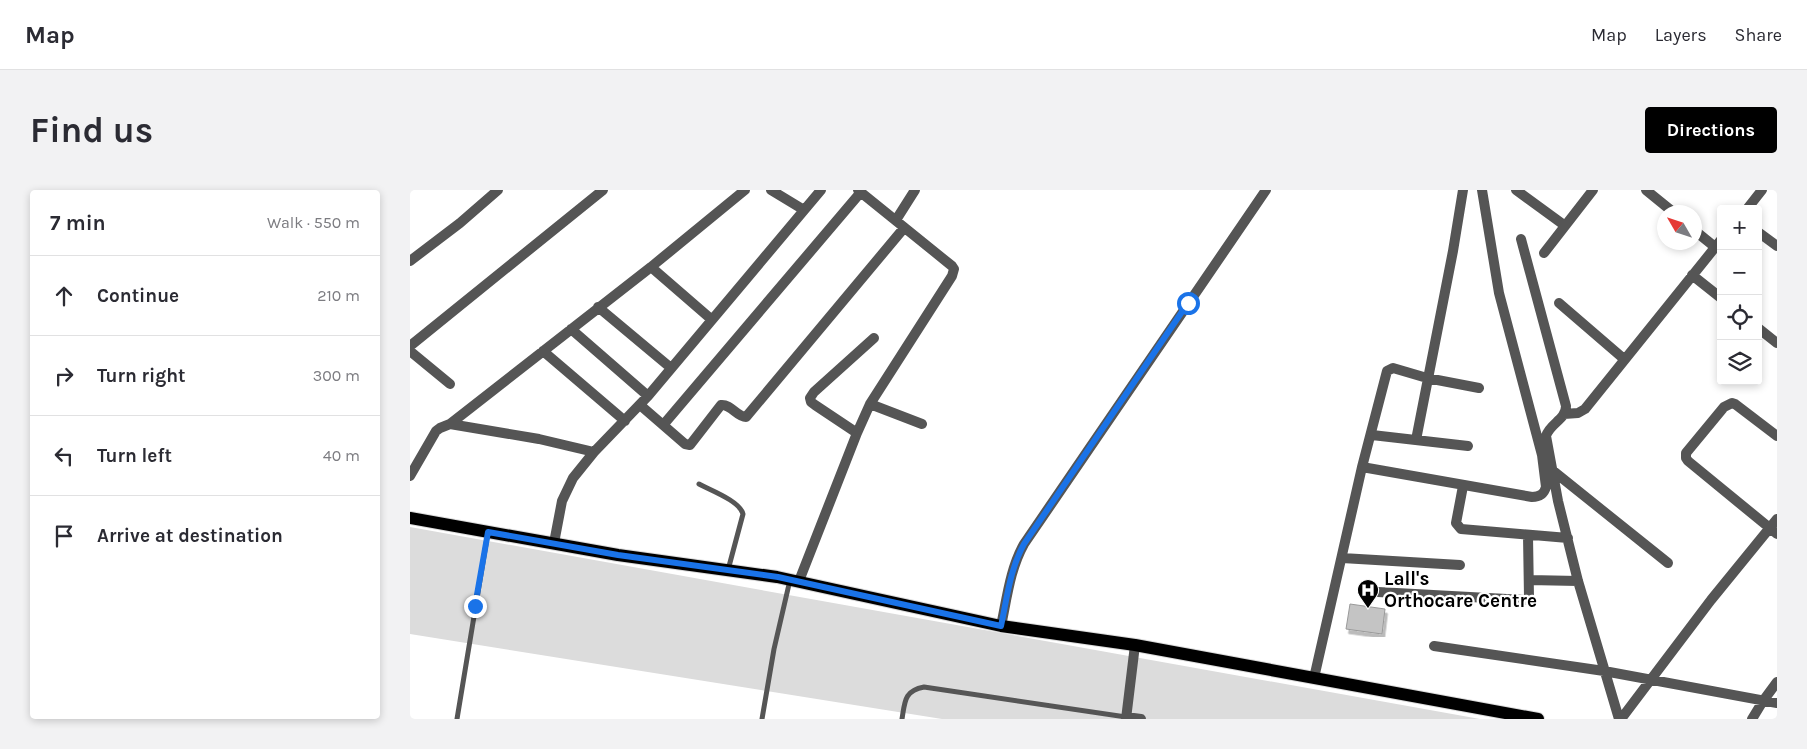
<!DOCTYPE html>
<meta charset="utf-8">
<style>
body{margin:0;font-family:Karla,sans-serif;background:#f2f2f3;color:#2b2b33}
.controls{position:absolute;right:15px;top:15px;display:grid;overflow:hidden;border-radius:5px;box-shadow:0 2px 8px #0003}
.controls button{width:45px;height:45px;display:grid;place-items:center;padding:0;border:0;border-bottom:1px solid #e1e1e2;background:#fff;color:#2b2b33;font:25px sans-serif}
.compass{position:absolute;left:1247px;top:15px;width:45px;height:45px;border-radius:50%;background:#fff;box-shadow:0 2px 8px #0003;rotate:309deg}
.stop{position:absolute;width:15px;height:15px;margin:-11px;border:4px solid #1a73e8;border-radius:50%;background:#fff}
.stop.end{background:#1a73e8;border-color:#fff;box-shadow:0 1px 5px #0008}
.list{margin:0;padding:0;list-style:none}
h2{display:flex;justify-content:space-between;align-items:center;height:65px;margin:0;padding:0 20px;font-size:21px}
h2 small{font-size:16px;font-weight:400;color:#7c7c81}
.list li{display:grid;grid-template-columns:32px 1fr auto;gap:15px;align-items:center;box-sizing:border-box;height:80px;padding:0 20px;border-top:1px solid #e1e1e2}
.list b{display:block;font-size:19px;white-space:nowrap}
.list em{font-size:16px;font-style:normal;color:#7c7c81}
.icon{flex:none;width:28px;height:28px;fill:none;stroke:currentColor;stroke-width:2;stroke-linecap:round;stroke-linejoin:round}
.map{position:relative;flex:none;width:1367px;height:529px;overflow:hidden;border-radius:5px}
header{display:flex;align-items:center;gap:30px;box-sizing:border-box;height:70px;padding:0 25px;background:#fff;border-bottom:1px solid #e1e1e2}
header strong{font-size:24px}
nav{display:flex;gap:28px;margin-inline-start:auto;font-size:18px}
.intro{display:flex;align-items:center;justify-content:space-between;box-sizing:border-box;height:120px;padding:0 30px}
h1{margin:0;font-size:35px}
.button{padding:12px 22px;border-radius:5px;background:#000;color:#fff;font-size:18px;font-weight:700}
main{display:flex;gap:30px;padding:0 30px}
aside{flex:1;background:#fff;border-radius:5px;box-shadow:0 2px 8px #0003}
.map>svg:first-child{display:block}
</style>
<header>
<strong>Map</strong>
<nav><a>Map</a><a>Layers</a><a>Share</a></nav>
</header>
<div class="intro"><h1>Find us</h1><a class="button">Directions</a></div>
<main>
<aside>
<h2>7 min<small>Walk · 550 m</small></h2>
<ul class="list">
<li><svg class="icon" aria-label="ahead" viewBox="0 0 24 24"><path d="M12 20V5M6 11l6-6 6 6"/></svg><div><b>Continue</b></div><em>210 m</em></li>
<li><svg class="icon" aria-label="right" viewBox="0 0 24 24"><path d="M7 20v-9h11M14 6l5 5-5 5"/></svg><div><b>Turn right</b></div><em>300 m</em></li>
<li><svg class="icon" aria-label="left" viewBox="0 0 24 24"><path d="M17 20v-9H6M10 6l-5 5 5 5"/></svg><div><b>Turn left</b></div><em>40 m</em></li>
<li><svg class="icon" aria-label="arrive" viewBox="0 0 24 24"><path d="M6 21V4h12l-3 4 3 4H6"/></svg><div><b>Arrive at destination</b></div></li>
</ul>
</aside>
<div class="map">
<svg width="1367" height="529" viewBox="0 0 1367 529">
<defs>
<filter id="shadow"><feDropShadow dx="2.5" dy="4.5" stdDeviation="0" flood-color="#0004"/></filter>
</defs>
<rect width="100%" height="100%" fill="#fff"/>
<path fill="#dcdcdc" d="M 0,337 L 1070,529 L 532,529 L 0,444 Z"/>
<path fill="#c4c4c4" stroke="#999" filter="url(#shadow)" d="M 940,414 L 975,419 L 972,444 L 936,439 Z"/>
<g fill="none" stroke-linecap="round" stroke-linejoin="round">
<g stroke="#dbdbdb" stroke-width="14">
<path id="primary" d="M 0,328 L 208,365 L 367,387 L 591,436 L 725,455 L 1128,529"/>
</g>
<path stroke="#555" stroke-width="5" d="M 289,294 C 300,300 330,311 333,324 L 318,380
M 47,529 L 78,342
M 352,529 L 364,459 L 380,390
M 492,529 C 495,511 494,501 514,497 L 716,527"/>
<path stroke="#555" stroke-width="10" d="M 361,0 L 394,20
M 1106,0 L 1154,35
M 1236,0 L 1263,22
M 1337,19 L 1352,0
M 486,30 L 505,0
M 1284,40 L 1305,57
M 1348,42 L 1367,56
M 1111,49 L 1156,216 C 1156,230 1140,233 1136,246 L 1148,311 L 1168,391 L 1209,529
M 1134,63 L 1183,0
M 0,71 L 50,33 L 88,0
M 241,77 L 301,129
M 1282,85 L 1311,108
M 1149,113 L 1214,169
M 188,117 L 261,178
M 1348,138 L 1367,153
M 161,139 L 238,206
M 0,156 L 193,0
M 0,161 L 40,194
M 133,161 L 215,231
M 460,214 L 512,234
M 230,215 L 275,254 L 280,255 L 311,215 C 321,214 327,227 336,227 L 494,38
M 1154,224 L 1168,223 L 1175,219 L 1311,50
M 40,234 L 241,77 L 335,0
M 254,234 L 451,2
M 447,243 L 460,214 L 542,86 L 544,79 L 542,76 L 448,0
M 962,245 L 1058,256
M 1367,246 L 1325,214 L 1322,213 L 1314,217 L 1276,263 L 1276,268 L 1278,271 L 1367,344
M 1006,250 L 1043,61 L 1053,0
M 952,277 L 1122,307 C 1130,307 1134,304 1136,297 L 1132,265 L 1089,103 L 1072,0
M 1142,280 L 1258,373
M 0,286 L 26,241 L 30,238 L 40,234 L 129,249 L 184,262
M 1053,296 L 1046,333 L 1051,339 L 1158,348
M 144,353 L 152,311 L 163,288 L 184,262 L 238,206 L 411,0
M 932,368 L 1050,375
M 1119,390 L 1168,391
M 389,391 L 447,243 L 405,215 L 401,212 L 400,208 L 404,202 L 464,148
M 968,402 L 1115,410 L 1119,407 L 1118,346
M 591,436 C 597,408 600,379 614,354 L 856,0
M 1024,456 L 1194,481 L 1367,513
M 904,488 L 952,277 L 977,181 L 983,178 L 1017,188 L 1069,198
M 716,527 L 731,529
M 716,529 L 725,455
M 1211,529 L 1301,410 L 1367,329
M 1342,529 L 1353,511 L 1367,492"/>
<use href="#primary" stroke="#000" stroke-width="12"/>
</g>
<g fill="none" stroke-linecap="round" stroke-linejoin="round">
<path stroke="#1a73e8" stroke-width="6" d="M 65,416 L 78,342 L 208,365 L 368,387 L 591,436 C 597,408 600,379 614,354 L 778,113"/>
</g>
<defs>
<g id="hospital-pin" transform="scale(1.125)"><path d="M0 17L-7.5 6A9.5 9.5 0 1 1 7.5 6Z" fill="#000" stroke="#fff"/><path d="M-5-5h3v3.5h4V-5h3V5h-3V1.5h-4V5h-3Z" fill="#fff"/></g>
</defs>
<g fill-rule="evenodd">
<use href="#hospital-pin" x="958" y="400"/>
</g>
<g text-anchor="middle" dominant-baseline="central" stroke-width="4.5" stroke-linejoin="round" paint-order="stroke">
<g font-size="19" font-weight="bold" fill="#000" stroke="#fff" text-anchor="start">
<text x="974" y="389">Lall's<tspan x="974" dy="22">Orthocare Centre</tspan></text>
</g>
</g>
</svg>
<div class="controls">
<button>+</button>
<button>−</button>
<button><svg class="icon" aria-label="locate" viewBox="0 0 24 24"><circle cx="12" cy="12" r="6"/><path d="M12 2v4M12 18v4M2 12h4M18 12h4"/></svg></button>
<button><svg class="icon" aria-label="layers" viewBox="0 0 24 24"><path d="M12 4l9 5-9 5-9-5zM3 14l9 5 9-5"/></svg></button>
</div>
<svg class="compass" viewBox="-18 -18 36 36"><path d="M0-13l5 13h-10z" fill="#e53935"/><path d="M0 13l5-13h-10z" fill="#7c7c81"/></svg>
<div class="stop" style="left:778px;top:113px"></div>
<div class="stop end" style="left:65px;top:416px"></div>
</div>
</main>
